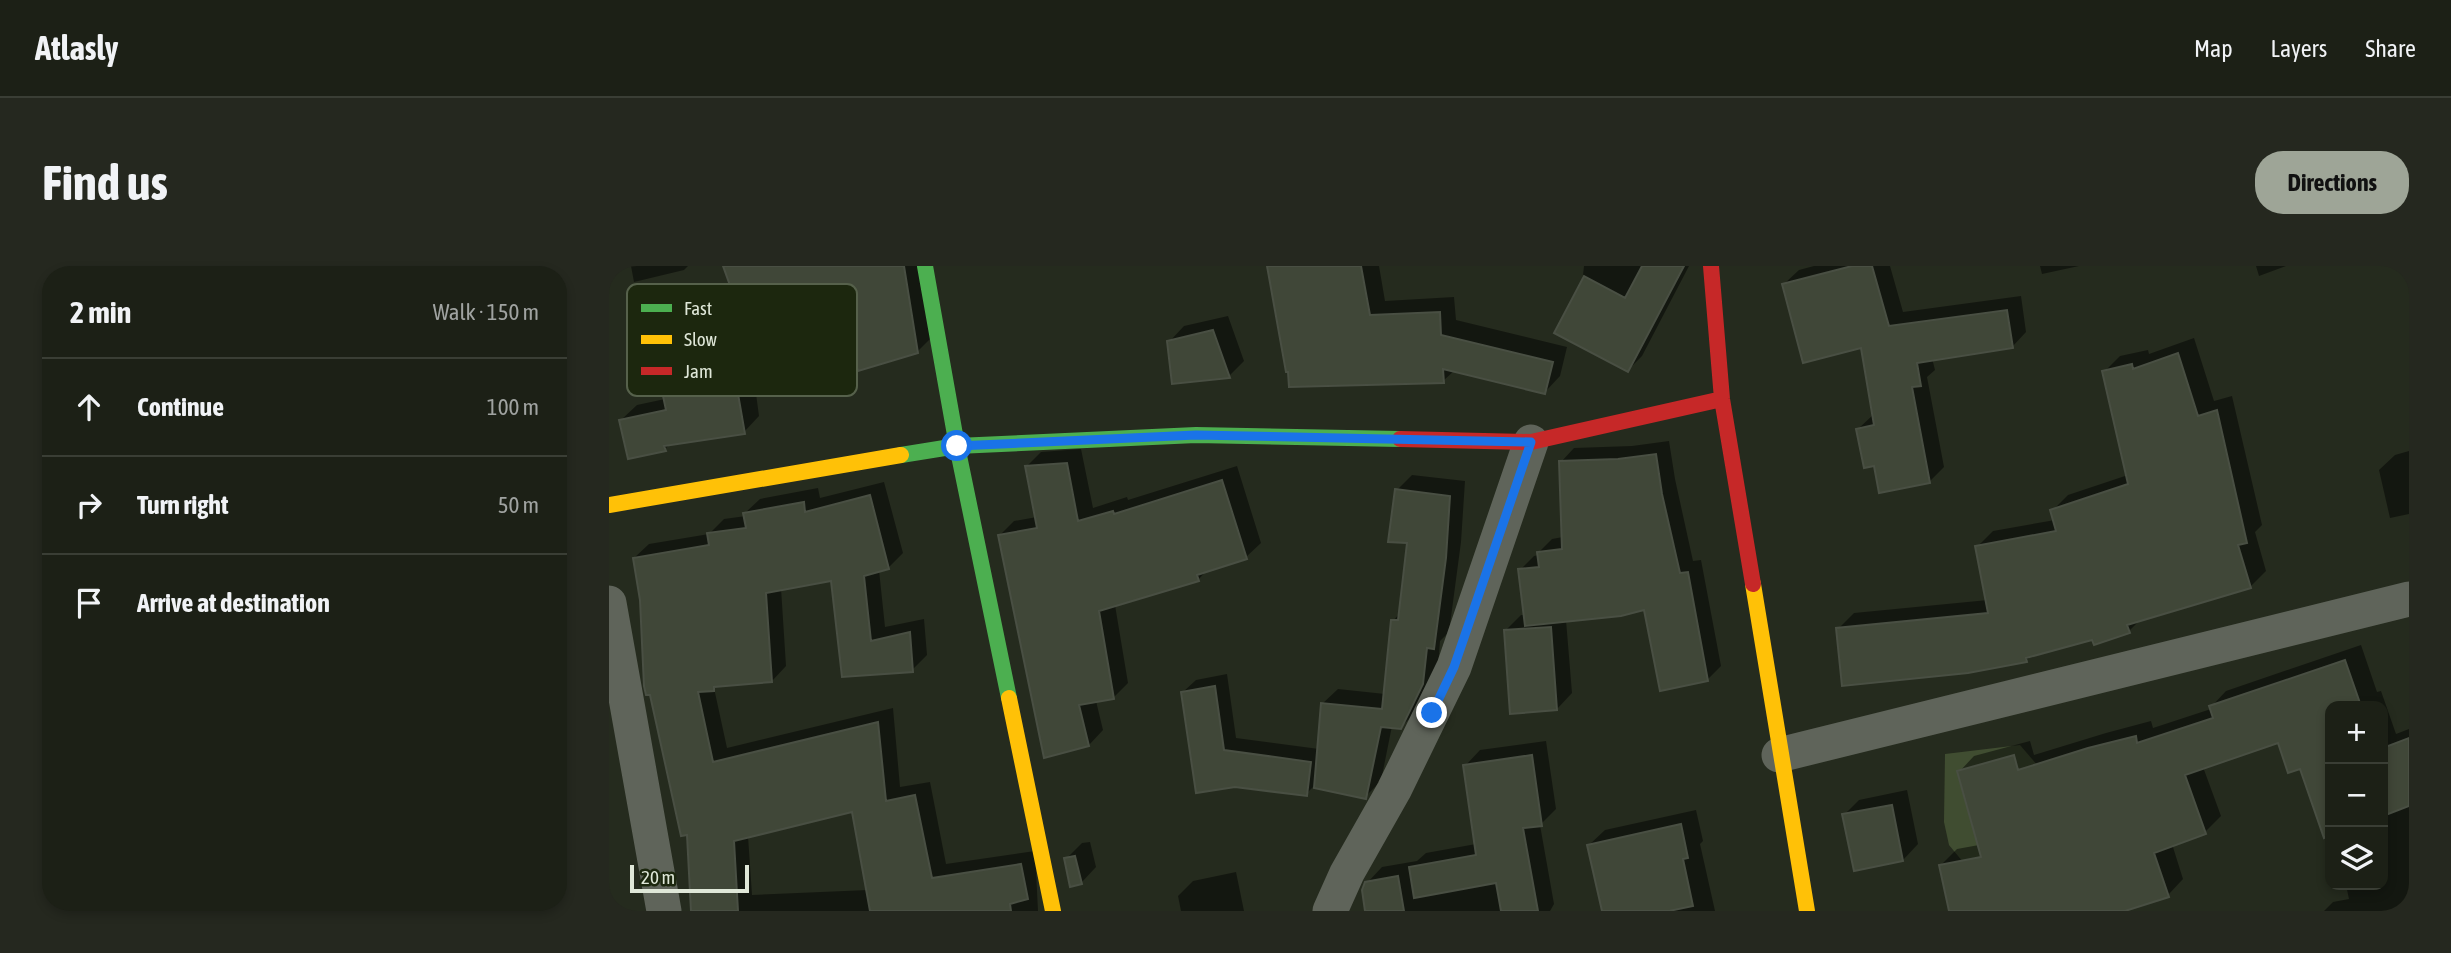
<!DOCTYPE html>
<meta charset="utf-8">
<style>
body{margin:0;font-family:"Asap Condensed",sans-serif;background:#25281f;color:#f1f3f6}
.controls{position:absolute;right:21px;bottom:21px;display:grid;overflow:hidden;border-radius:14px;box-shadow:0 4px 10px #0003}
.controls button{width:63px;height:63px;display:grid;place-items:center;padding:0;border:0;border-bottom:2px solid #3a3e35;background:#1c2016;color:#f1f3f6;font:35px sans-serif}
.scale{position:absolute;left:21px;bottom:18px;width:119px;box-sizing:border-box;padding-left:7px;border:4px solid #dfe7d8;border-top:0;font-size:19px;line-height:24px;white-space:nowrap;color:#dfe7d8;-webkit-text-stroke:5px #1c270e;paint-order:stroke}
.stop{position:absolute;width:21px;height:21px;margin:-16px;border:5px solid #1a73e8;border-radius:50%;background:#fff}
.stop.end{background:#1a73e8;border-color:#fff;box-shadow:0 2px 7px #0008}
.list{margin:0;padding:0;list-style:none}
h2{display:flex;justify-content:space-between;align-items:center;height:91px;margin:0;padding:0 28px;font-size:30px}
h2 small{font-size:23px;font-weight:400;color:#a0a3a1}
.list li{display:grid;grid-template-columns:46px 1fr auto;gap:21px;align-items:center;box-sizing:border-box;height:98px;padding:0 28px;border-top:2px solid #3a3e35}
.list b{display:block;font-size:26px;white-space:nowrap}
.list em{font-size:23px;font-style:normal;color:#a0a3a1}
.icon{flex:none;width:38px;height:38px;fill:none;stroke:currentColor;stroke-width:2;stroke-linecap:round;stroke-linejoin:round}
.map{position:relative;flex:none;width:1800px;height:645px;overflow:hidden;border-radius:28px}
header{display:flex;align-items:center;gap:42px;box-sizing:border-box;height:98px;padding:0 35px;background:#1c2016;border-bottom:2px solid #3a3e35}
header strong{font-size:33px}
nav{display:flex;gap:38px;margin-inline-start:auto;font-size:24px}
.intro{display:flex;align-items:center;justify-content:space-between;box-sizing:border-box;height:168px;padding:0 42px}
h1{margin:0;font-size:49px}
.button{padding:18px 32px;border-radius:28px;background:#9ea597;color:#111;font-size:24px;font-weight:700}
main{display:flex;gap:42px;padding:0 42px}
aside{flex:1;background:#1c2016;border-radius:28px;box-shadow:0 4px 10px #0003}
.map>svg:first-child{display:block}
</style>
<header>
<strong>Atlasly</strong>
<nav><a>Map</a><a>Layers</a><a>Share</a></nav>
</header>
<div class="intro"><h1>Find us</h1><a class="button">Directions</a></div>
<main>
<aside>
<h2>2 min<small>Walk · 150 m</small></h2>
<ul class="list">
<li><svg class="icon" aria-label="ahead" viewBox="0 0 24 24"><path d="M12 20V5M6 11l6-6 6 6"/></svg><div><b>Continue</b></div><em>100 m</em></li>
<li><svg class="icon" aria-label="right" viewBox="0 0 24 24"><path d="M7 20v-9h11M14 6l5 5-5 5"/></svg><div><b>Turn right</b></div><em>50 m</em></li>
<li><svg class="icon" aria-label="arrive" viewBox="0 0 24 24"><path d="M6 21V4h12l-3 4 3 4H6"/></svg><div><b>Arrive at destination</b></div></li>
</ul>
</aside>
<div class="map">
<svg width="1800" height="645" viewBox="0 0 1800 645">
<rect width="100%" height="100%" fill="#252b1e"/>
<path fill="#404d31" d="M 1411,479 L 1454,529 L 1368,613 L 1340,579 L 1335,556 L 1336,488 Z"/>
<path fill="#0007" fill-rule="evenodd" d="M 22,0 L 79,0 L 75,4 L 25,16 Z
M 116,0 L 312,0 L 324,70 L 308,86 L 245,84 L 146,120 L 150,150 L 135,166 L 62,177 L 56,183 L 12,154 L 28,139 L 56,133 L 52,112 L 67,96 L 75,95 L 74,92 L 90,76 L 106,72 L 118,59 L 135,54 Z
M 660,0 L 770,0 L 776,35 L 845,31 L 847,54 L 958,81 L 951,110 L 936,126 L 846,104 L 834,115 L 681,104 Z
M 975,0 L 1080,0 L 1033,90 L 1019,104 L 973,18 Z
M 1205,0 L 1281,0 L 1294,46 L 1412,30 L 1417,66 L 1403,81 L 1323,92 L 1326,104 L 1318,111 L 1335,201 L 1320,216 L 1267,198 L 1249,163 L 1265,148 L 1253,80 L 1175,18 L 1190,4 Z
M 1431,0 L 1470,0 L 1433,8 Z
M 1647,0 L 1677,0 L 1650,10 Z
M 619,50 L 635,95 L 620,110 L 560,76 L 575,60 Z
M 1585,72 L 1605,135 L 1623,130 L 1653,259 L 1646,266 L 1657,305 L 1641,321 L 1532,353 L 1520,365 L 1484,372 L 1424,388 L 1417,395 L 1229,363 L 1245,347 L 1379,334 L 1368,281 L 1384,265 L 1446,254 L 1443,245 L 1459,229 L 1519,209 L 1495,106 L 1511,90 L 1539,84 L 1540,88 Z
M 1060,175 L 1066,213 L 1084,295 L 1092,294 L 1112,400 L 1098,414 L 1037,342 L 957,354 L 963,427 L 948,443 L 896,365 L 912,349 L 917,349 L 911,304 L 925,290 L 930,289 L 930,286 L 943,273 L 954,271 L 952,196 L 965,182 L 1023,180 Z
M 472,183 L 484,242 L 518,231 L 519,234 L 628,200 L 652,277 L 637,291 L 599,303 L 589,314 L 506,339 L 519,417 L 505,431 L 487,435 L 494,464 L 480,479 L 391,269 L 405,255 L 428,251 L 418,200 L 432,186 Z
M 1800,185 L 1800,248 L 1781,252 L 1770,204 L 1786,189 Z
M 803,209 L 856,215 L 852,276 L 840,366 L 831,375 L 829,401 L 807,446 L 792,461 L 783,460 L 772,515 L 756,531 L 705,520 L 697,528 L 626,519 L 574,426 L 587,414 L 618,408 L 627,472 L 710,483 L 713,438 L 729,423 L 776,428 L 784,355 L 791,347 L 800,276 L 788,224 Z
M 275,216 L 294,287 L 279,302 L 270,304 L 276,361 L 315,353 L 318,389 L 303,404 L 235,409 L 224,313 L 172,322 L 177,400 L 163,415 L 109,419 L 105,422 L 118,482 L 284,442 L 291,521 L 321,516 L 337,598 L 426,585 L 429,645 L 85,645 L 79,566 L 25,292 L 40,278 L 100,268 L 115,253 L 137,250 L 136,247 L 151,233 L 209,222 L 211,232 ZM 244,543 L 259,624 L 143,629 L 139,570 Z
M 1752,379 L 1768,426 L 1772,425 L 1787,468 L 1800,463 L 1800,645 L 1715,645 L 1724,636 L 1740,633 L 1737,619 L 1774,619 L 1774,440 L 1721,440 L 1721,568 L 1716,569 L 1692,500 L 1670,475 L 1594,501 L 1612,550 L 1596,566 L 1563,578 L 1574,613 L 1559,629 L 1517,643 L 1518,645 L 1341,645 L 1332,599 L 1348,583 L 1370,579 L 1350,506 L 1365,490 L 1421,475 L 1425,489 L 1497,467 L 1542,455 L 1544,462 L 1602,443 L 1602,441 L 1617,425 Z
M 937,475 L 947,543 L 931,559 L 945,638 L 941,645 L 758,645 L 758,617 L 773,601 L 808,595 L 817,587 L 867,578 L 856,500 L 871,484 Z
M 1298,524 L 1309,578 L 1294,594 L 1235,549 L 1250,534 Z
M 1087,544 L 1094,575 L 1091,578 L 1106,645 L 995,645 L 980,579 L 996,564 Z
M 481,576 L 487,601 L 472,617 L 457,593 L 473,577 Z
M 627,606 L 635,645 L 572,645 L 569,630 L 584,615 Z"/>
<path fill="#404738" stroke="#494f43" stroke-width="2" d="M 114,0 L 295,0 L 309,87 L 249,105 L 244,86 L 209,98 L 129,128 L 136,168 L 55,180 L 57,185 L 19,193 L 10,154 L 57,144 L 50,111 L 76,106 L 72,92 L 103,82 L 100,75 L 137,64 Z
M 658,0 L 752,0 L 761,49 L 831,46 L 832,69 L 944,96 L 936,128 L 834,103 L 835,117 L 680,121 L 679,106 L 677,106 Z
M 1033,0 L 1075,0 L 1019,106 L 945,67 L 975,10 L 1016,32 Z
M 1243,0 L 1263,0 L 1280,60 L 1398,44 L 1404,82 L 1308,97 L 1312,120 L 1303,121 L 1321,217 L 1270,227 L 1265,200 L 1255,202 L 1247,163 L 1265,159 L 1252,82 L 1194,97 L 1173,18 Z
M 604,64 L 621,112 L 563,118 L 558,75 Z
M 1569,87 L 1589,150 L 1608,144 L 1638,277 L 1629,279 L 1642,322 L 1518,359 L 1521,367 L 1485,379 L 1483,374 L 1417,392 L 1418,396 L 1359,407 L 1233,420 L 1227,362 L 1379,347 L 1366,280 L 1447,265 L 1441,244 L 1519,218 L 1493,105 L 1523,98 L 1524,103 Z
M 1047,188 L 1053,228 L 1071,307 L 1079,306 L 1099,415 L 1051,425 L 1035,344 L 1012,350 L 916,360 L 909,303 L 930,301 L 928,286 L 953,283 L 950,195 L 1009,193 Z
M 458,197 L 469,255 L 504,245 L 505,248 L 613,214 L 638,293 L 588,309 L 590,315 L 490,345 L 505,433 L 470,439 L 480,480 L 435,492 L 389,269 L 428,262 L 416,200 Z
M 786,223 L 841,230 L 837,292 L 825,383 L 818,382 L 814,418 L 792,463 L 772,461 L 757,533 L 705,522 L 712,437 L 773,443 L 782,354 L 789,354 L 798,277 L 779,276 Z
M 261,229 L 280,303 L 255,310 L 262,375 L 301,366 L 304,406 L 233,411 L 222,315 L 157,327 L 163,416 L 105,421 L 105,425 L 89,426 L 104,496 L 269,456 L 277,535 L 306,529 L 323,612 L 412,598 L 419,633 L 401,638 L 402,645 L 261,645 L 243,546 L 125,575 L 129,645 L 82,645 L 78,569 L 72,570 L 41,429 L 37,429 L 35,420 L 31,334 L 24,292 L 100,279 L 98,267 L 137,262 L 134,247 L 195,236 L 196,246 Z
M 942,361 L 948,444 L 901,448 L 895,364 Z
M 1736,394 L 1752,440 L 1721,440 L 1721,569 L 1715,572 L 1691,503 L 1679,507 L 1669,477 L 1576,509 L 1597,568 L 1545,587 L 1560,631 L 1516,645 L 1340,645 L 1330,599 L 1372,591 L 1348,505 L 1405,489 L 1409,504 L 1479,482 L 1527,470 L 1528,477 L 1604,452 L 1600,440 Z
M 606,420 L 615,484 L 702,496 L 698,530 L 626,521 L 587,527 L 572,426 Z
M 1800,472 L 1800,540 L 1774,550 L 1774,482 Z
M 923,489 L 933,560 L 914,562 L 929,645 L 892,645 L 887,617 L 805,632 L 800,601 L 867,589 L 854,499 Z
M 1283,539 L 1294,595 L 1245,605 L 1233,548 Z
M 1072,558 L 1079,592 L 1074,593 L 1084,640 L 1060,645 L 993,645 L 978,579 Z
M 466,590 L 473,618 L 461,621 L 455,592 Z
M 789,610 L 795,645 L 756,645 L 753,624 L 756,616 Z"/>
<g fill="none" stroke-linecap="round" stroke-linejoin="round">
<path stroke="#5f645a" stroke-width="35" d="M 0,337 L 55,645
M 1170,489 L 1800,333
M 721,645 L 738,607 L 785,524 L 845,401 L 922,176"/>
<path stroke="#4caf50" stroke-width="16" d="M 316,0 L 348,180 L 400,432
M 292,189 L 348,180 L 587,169 L 791,173"/>
<path stroke="#ffc107" stroke-width="16" d="M 0,239 L 292,189
M 1144,318 L 1198,645
M 400,432 L 444,645"/>
<path stroke="#c62828" stroke-width="16" d="M 1102,0 L 1113,133 L 1144,318
M 791,173 L 922,176 L 1113,133"/>
</g>
<g fill="none" stroke-linecap="round" stroke-linejoin="round">
<path stroke="#1a73e8" stroke-width="9" d="M 348,180 L 587,169 L 922,176 L 845,401 L 823,447"/>
</g>
<rect x="18" y="18" width="230" height="112" rx="10" fill="#1c270e" stroke="#56614b" stroke-width="2"/>
<rect x="32" y="38" width="31" height="8" fill="#4caf50"/>
<rect x="32" y="69" width="31" height="9" fill="#ffc107"/>
<rect x="32" y="101" width="31" height="8" fill="#c62828"/>
<g font-size="19" fill="#dfe7d8">
<text x="75" y="49">Fast</text>
<text x="75" y="80">Slow</text>
<text x="75" y="112">Jam</text>
</g>
</svg>
<div class="controls">
<button>+</button>
<button>−</button>
<button><svg class="icon" aria-label="layers" viewBox="0 0 24 24"><path d="M12 4l9 5-9 5-9-5zM3 14l9 5 9-5"/></svg></button>
</div>
<div class="scale">20 m</div>
<div class="stop" style="left:348px;top:180px"></div>
<div class="stop end" style="left:823px;top:447px"></div>
</div>
</main>
